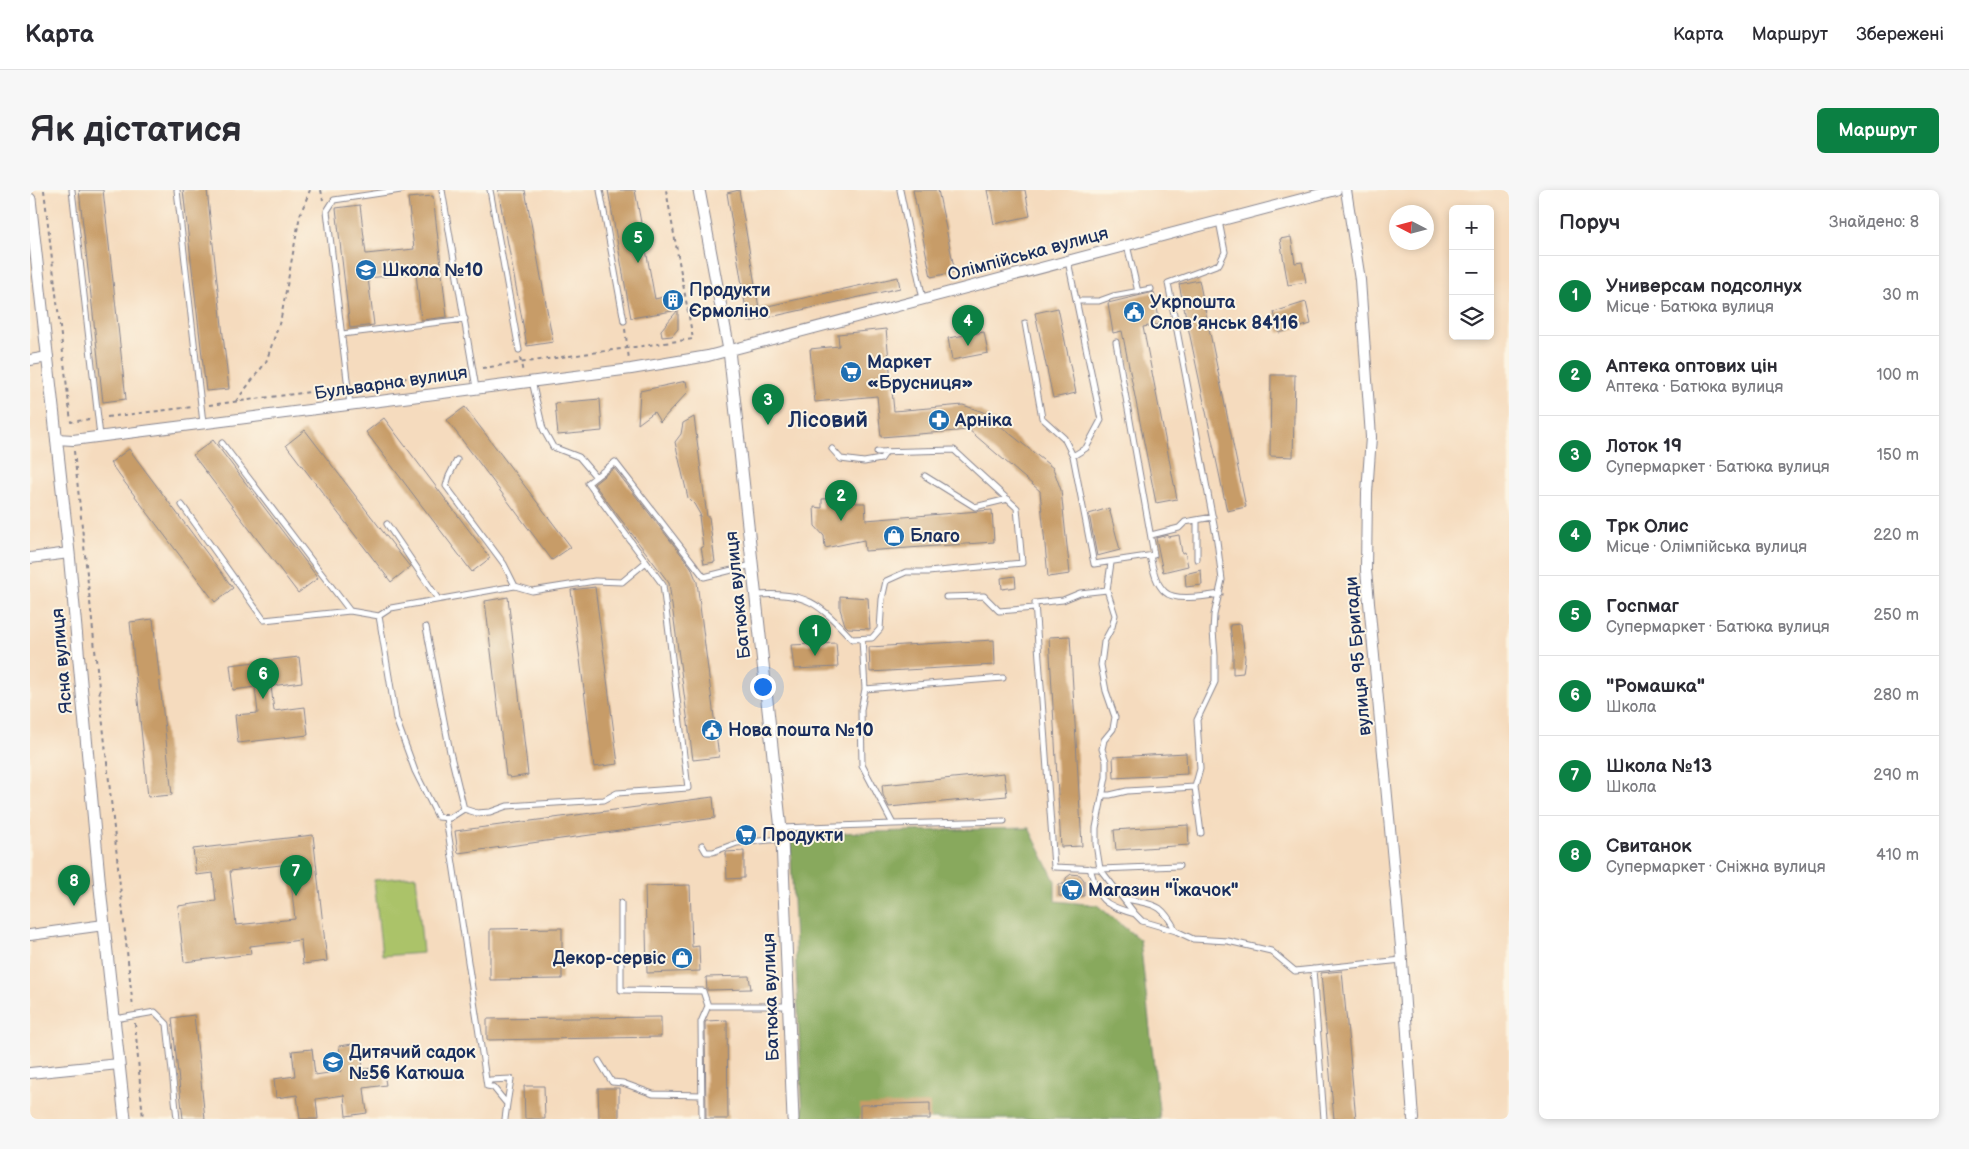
<!DOCTYPE html>
<html lang="uk">
<meta charset="utf-8">
<style>
body{margin:0;font-family:"Balsamiq Sans",sans-serif;background:#f7f7f7;color:#2b2b33}
.controls{position:absolute;right:15px;top:15px;display:grid;overflow:hidden;border-radius:8px;box-shadow:0 2px 8px #0003}
.controls button{width:45px;height:45px;display:grid;place-items:center;padding:0;border:0;border-bottom:1px solid #e1e1e2;background:#fff;color:#2b2b33;font:25px sans-serif}
.compass{position:absolute;left:1359px;top:15px;width:45px;height:45px;border-radius:50%;background:#fff;box-shadow:0 2px 8px #0003;rotate:276deg}
.you{position:absolute;left:732px;top:496px;width:18px;height:18px;margin:-12px;border:4px solid #fff;border-radius:50%;background:#1a73e8;box-shadow:0 0 0 8px #1a73e833}
.badge{display:grid;place-items:center;width:32px;height:32px;border-radius:50%;background:#0b8043;color:#fff;font-size:16px;font-weight:700}
.pin{position:absolute;translate:-50% -41px;filter:drop-shadow(0 1px 2px #0008)}
.pin::after{content:'';position:absolute;top:26px;width:18px;height:15px;background:inherit;clip-path:polygon(0 0,100% 0,50% 100%)}
.list{margin:0;padding:0;list-style:none}
h2{display:flex;justify-content:space-between;align-items:center;height:65px;margin:0;padding:0 20px;font-size:21px}
h2 small{font-size:16px;font-weight:400;color:#7c7c81}
.list li{display:grid;grid-template-columns:32px 1fr auto;gap:15px;align-items:center;box-sizing:border-box;height:80px;padding:0 20px;border-top:1px solid #e1e1e2}
.list b{display:block;font-size:19px;white-space:nowrap}
.list p{margin:0;font-size:16px;white-space:nowrap;color:#7c7c81}
.list em{font-size:16px;font-style:normal;color:#7c7c81}
.icon{flex:none;width:28px;height:28px;fill:none;stroke:currentColor;stroke-width:2;stroke-linecap:round;stroke-linejoin:round}
.map{position:relative;flex:none;width:1479px;height:929px;overflow:hidden;border-radius:8px}
header{display:flex;align-items:center;gap:30px;box-sizing:border-box;height:70px;padding:0 25px;background:#fff;border-bottom:1px solid #e1e1e2}
header strong{font-size:24px}
nav{display:flex;gap:28px;margin-inline-start:auto;font-size:18px}
.intro{display:flex;align-items:center;justify-content:space-between;box-sizing:border-box;height:120px;padding:0 30px}
h1{margin:0;font-size:35px}
.button{padding:12px 22px;border-radius:8px;background:#0b8043;color:#fff;font-size:18px;font-weight:700}
main{display:flex;gap:30px;padding:0 30px}
aside{flex:1;background:#fff;border-radius:8px;box-shadow:0 2px 8px #0003}
.map>svg:first-child{display:block}
</style>
<header>
<strong>Карта</strong>
<nav><a>Карта</a><a>Маршрут</a><a>Збережені</a></nav>
</header>
<div class="intro"><h1>Як дістатися</h1><a class="button">Маршрут</a></div>
<main>
<div class="map">
<svg width="1479" height="929" viewBox="0 0 1479 929">
<rect width="100%" height="100%" fill="#fcf5e5"/>
<filter id="ink" filterUnits="userSpaceOnUse"><feTurbulence type="fractalNoise" baseFrequency=".02" numOctaves="2"/><feDisplacementMap in="SourceGraphic" scale="10" xChannelSelector="R" yChannelSelector="G"/><feConvolveMatrix kernelMatrix="1 2 1 2 8 2 1 2 1" color-interpolation-filters="sRGB"/></filter>
<filter id="wash" filterUnits="userSpaceOnUse"><feTurbulence type="fractalNoise" baseFrequency=".0096" numOctaves="4" result="noise"/><feDisplacementMap in="SourceGraphic" scale="20" xChannelSelector="R" yChannelSelector="G"/><feGaussianBlur stdDeviation="1.12" result="paint"/><feColorMatrix in="noise" values="0 0 0 0 0 0 0 0 0 0 0 0 0 0 0 0 0 1.4 0 .05"/><feComposite in="paint" operator="in"/></filter>
<g filter="url(#wash)">
<rect width="100%" height="100%" fill="#f5dbbe"/>
<path fill="#abc369" stroke="#637964" d="M 386,686 L 393,763 L 352,766 L 344,690 Z"/>
<path fill="#88a95d" stroke="#526c5e" d="M 999,638 L 1025,691 L 1025,711 L 1067,715 L 1110,750 L 1130,929 L 773,929 L 760,644 Z"/>
<g id="blocks">
<path fill="#c79c68" fill-rule="evenodd" d="M 49,0 L 73,0 L 96,209 L 73,212 Z
M 153,0 L 177,0 L 199,199 L 176,201 Z
M 468,0 L 495,0 L 523,152 L 497,156 Z
M 578,0 L 605,0 L 625,109 L 646,104 L 648,120 L 601,128 Z
M 709,0 L 729,118 L 868,87 L 870,98 L 718,132 L 697,3 Z
M 883,0 L 908,0 L 925,82 L 901,87 Z
M 957,0 L 995,0 L 1000,26 L 964,34 Z
M 403,6 L 417,127 L 391,130 L 386,83 L 338,88 L 344,135 L 320,138 L 306,18 L 330,15 L 336,64 L 384,59 L 378,8 Z
M 1261,47 L 1265,73 L 1272,72 L 1276,92 L 1258,95 L 1250,49 Z
M 1169,90 L 1216,317 L 1197,321 L 1149,94 Z
M 1124,102 L 1130,134 L 1113,137 L 1147,309 L 1126,313 L 1092,141 L 1083,143 L 1078,113 Z
M 1276,112 L 1281,134 L 1249,143 L 1244,122 Z
M 1028,118 L 1046,203 L 1023,208 L 1005,123 Z
M 648,120 L 648,139 L 642,146 L 632,147 L 631,140 Z
M 856,139 L 864,221 L 933,215 L 953,222 L 1023,278 L 1031,300 L 1040,384 L 1018,387 L 1010,301 L 939,240 L 851,247 L 847,206 L 785,212 L 780,159 L 809,156 L 808,144 Z
M 954,142 L 958,163 L 922,170 L 918,148 Z
M 1241,185 L 1265,185 L 1263,267 L 1240,266 Z
M 656,191 L 658,202 L 630,232 L 624,222 L 608,234 L 610,201 Z
M 570,209 L 572,241 L 528,245 L 525,213 Z
M 435,217 L 541,357 L 522,370 L 417,230 Z
M 664,227 L 677,327 L 679,327 L 685,372 L 674,374 L 671,357 L 673,357 L 669,326 L 671,326 L 664,314 L 658,308 L 645,252 L 651,244 L 653,233 Z
M 354,228 L 460,368 L 442,382 L 336,242 Z
M 275,240 L 380,377 L 361,392 L 256,255 Z
M 183,250 L 288,388 L 268,403 L 163,265 Z
M 99,259 L 203,398 L 185,412 L 80,273 Z
M 584,278 L 661,377 L 667,392 L 689,567 L 663,570 L 639,393 L 564,294 Z
M 825,307 L 826,313 L 835,313 L 836,330 L 962,320 L 964,352 L 835,361 L 834,350 L 795,358 L 794,346 L 785,336 L 784,317 L 792,318 L 792,309 Z
M 1079,318 L 1090,360 L 1067,366 L 1059,324 Z
M 1138,345 L 1138,347 L 1149,345 L 1152,363 L 1155,362 L 1158,376 L 1133,382 L 1126,348 Z
M 1171,380 L 1172,395 L 1156,397 L 1155,384 Z
M 985,386 L 986,397 L 972,399 L 971,388 Z
M 565,397 L 588,574 L 564,577 L 541,400 Z
M 810,406 L 838,408 L 840,439 L 818,438 L 815,435 L 810,419 Z
M 478,407 L 498,585 L 480,588 L 479,586 L 476,586 L 455,411 Z
M 123,429 L 142,605 L 118,607 L 100,432 Z
M 1211,434 L 1215,468 L 1213,483 L 1203,484 L 1203,462 L 1200,435 Z
M 1040,446 L 1052,656 L 1031,657 L 1019,447 Z
M 964,450 L 965,475 L 840,482 L 839,457 Z
M 806,453 L 808,477 L 764,479 L 761,455 Z
M 269,467 L 272,492 L 241,496 L 244,521 L 275,517 L 278,545 L 208,553 L 205,525 L 228,523 L 225,497 L 203,500 L 200,475 Z
M 1156,563 L 1157,584 L 1084,588 L 1083,567 Z
M 974,583 L 977,606 L 859,617 L 853,605 L 852,595 Z
M 683,607 L 685,628 L 428,663 L 425,641 Z
M 1158,635 L 1159,655 L 1086,660 L 1084,640 Z
M 283,645 L 297,771 L 273,774 L 271,750 L 220,756 L 221,764 L 154,772 L 148,716 L 186,711 L 183,683 L 166,685 L 163,659 ZM 259,674 L 265,729 L 206,735 L 200,681 Z
M 714,661 L 714,688 L 697,689 L 696,662 Z
M 1041,684 L 1050,685 L 1054,690 L 1054,706 L 1029,706 L 1029,694 L 1036,694 L 1036,688 Z
M 660,695 L 662,757 L 669,756 L 670,781 L 617,783 L 615,696 Z
M 532,738 L 532,789 L 460,790 L 460,739 Z
M 1312,781 L 1326,929 L 1304,929 L 1291,783 Z
M 719,786 L 721,799 L 677,800 L 676,787 Z
M 164,825 L 175,929 L 153,929 L 142,828 Z
M 631,827 L 631,847 L 457,850 L 457,829 Z
M 697,830 L 698,929 L 676,929 L 675,833 L 676,831 Z
M 330,853 L 333,879 L 353,877 L 356,895 L 334,898 L 337,923 L 316,926 L 314,905 L 286,909 L 288,929 L 270,929 L 267,905 L 246,908 L 244,889 L 265,886 L 262,861 L 282,859 L 285,885 L 312,881 L 309,856 Z
M 494,896 L 514,896 L 515,929 L 495,929 Z
M 568,898 L 589,898 L 589,929 L 569,929 Z
M 900,913 L 900,929 L 830,929 L 830,915 Z"/>
</g>
</g>
<g filter="url(#ink)">
<use href="#blocks" fill-opacity="0" stroke="#88858e" stroke-width="1"/>
<g fill="none" stroke-linecap="round" stroke-linejoin="round">
<g stroke="#88858e" stroke-width="7">
<path id="service" d="M 42,0 L 70,246
M 147,0 L 173,233
M 412,0 L 446,198
M 460,0 L 489,160
M 570,0 L 594,131
M 870,0 L 893,109
M 1097,55 L 1108,102
M 1047,111 L 1069,111 L 1083,106 L 1121,99
M 995,133 L 1012,228 L 1034,248 L 1043,266 L 1056,258 L 1071,230 L 1038,71
M 312,144 L 435,129
M 502,191 L 513,239 L 523,257 L 549,267 L 566,287
M 320,215 L 297,21 L 304,10 L 371,0
M 192,253 L 320,421
M 802,259 L 811,269 L 834,272 L 851,269 L 856,262
M 1043,266 L 1064,374 L 1124,365 L 1086,152
M 427,270 L 419,286 L 416,296 L 474,374 L 485,396
M 895,286 L 945,317 L 978,309
M 152,315 L 234,430 L 320,421 L 349,426 L 366,529 L 385,581 L 408,627 L 420,628 L 434,619 L 420,562 L 396,437
M 1167,330 L 1167,369
M 357,334 L 408,409
M 1121,345 L 1149,338 L 1155,332 L 1183,327
M 1120,366 C 1123,378 1125,393 1135,402 C 1145,412 1177,406 1190,404
M 1081,373 L 1077,400 L 1050,403 L 1033,410 L 1005,413 L 1024,677 L 1070,679 L 1149,676
M 726,405 C 778,402 788,413 822,449 L 842,448 L 850,439 L 852,409 L 856,391 L 876,382 L 898,382 L 992,373 L 987,318 L 924,260 L 847,262
M 916,407 L 954,406 L 969,421 L 1005,418
M 349,426 L 361,418 L 485,396 L 502,401 L 565,391 L 592,392 L 616,372
M 832,449 L 835,499 L 973,488
M 1074,605 L 1080,605 L 1097,601 L 1165,597
M 434,619 L 447,623 L 460,622 L 477,616 L 574,610 L 587,603 L 658,598 L 633,395 L 558,293 L 585,272 L 674,387 L 722,375
M 416,628 L 457,896
M 863,634 L 974,631
M 751,638 L 863,634 L 832,575 L 831,520 L 835,499
M 1171,643 L 1165,597 L 1170,579 L 1167,530 L 1185,492 L 1185,466 L 1183,441 L 1184,425 L 1192,390 L 1187,351 L 1138,93 L 1189,74 L 1195,62 L 1189,31
M 672,655 L 676,662 L 683,662 L 707,653 L 751,649
M 1060,678 C 1070,713 1071,713 1105,724 L 1070,679 L 1066,654 L 1066,638 L 1076,587 L 1076,571 L 1072,559 L 1074,550 L 1083,539 L 1085,527 L 1076,501 L 1071,475 L 1074,452 L 1082,437 L 1085,425 L 1077,400
M 1093,708 C 1124,716 1130,710 1146,741 L 1112,731 L 1105,724
M 591,713 L 591,800 L 673,801 L 678,816 L 758,816
M 1146,741 L 1163,749 L 1198,751 L 1241,761 L 1265,781 L 1372,770
M 1283,779 L 1294,929
M 85,829 L 125,822 L 137,834 L 147,929
M 569,871 L 582,892 L 593,893 L 623,904 L 672,905
M 481,889 L 477,914 L 463,897 L 457,896 L 460,890 Z
M 475,929 L 477,914
M 672,929 L 671,832 L 678,816"/>
</g>
<g stroke="#88858e" stroke-width="12">
<path id="minor" d="M 1316,0 L 1330,90 L 1341,247 L 1337,303 L 1336,380 L 1371,757 L 1383,929
M 0,170 L 18,167
M 26,249 L 43,250 L 601,179 L 678,166 L 1306,0
M 0,368 L 39,363
M 0,745 L 74,735
M 0,883 L 89,874"/>
</g>
<g stroke="#88858e" stroke-width="13">
<path id="tertiary" d="M 669,0 L 699,160 L 752,649 L 763,929
M 0,9 L 39,363 L 70,698 L 95,929"/>
</g>
<path stroke="#88858e" stroke-width="2" stroke-dasharray="4 4" stroke-linecap="butt" d="M 14,0 L 41,232 L 60,229
M 291,0 L 293,10
M 595,139 L 599,169
M 490,168 L 493,183
M 452,178 L 663,149 L 636,0
M 325,195 L 434,180
M 206,211 L 236,172 L 251,128 L 270,25 L 280,0
M 179,215 L 311,198
M 77,227 L 162,217
M 44,261 L 103,818
M 105,833 L 113,929"/>
<use href="#service" stroke="#fff" stroke-width="5"/>
<use href="#minor" stroke="#fff" stroke-width="10"/>
<use href="#tertiary" stroke="#fff" stroke-width="11"/>
</g>
</g>
<defs>
<g id="school-disc" transform="scale(1.125)"><circle r="9.5" fill="#1f6fb2" stroke="#fcf5e5"/><path d="M0-5L7-2L0 1L-7-2ZM-4 1L0 2.5L4 1V4Q0 6-4 4Z" fill="#fff"/></g>
<g id="building-disc" transform="scale(1.125)"><circle r="9.5" fill="#1f6fb2" stroke="#fcf5e5"/><path d="M-4-6H4V6H1V3H-1V6H-4ZM-2.5-4.3h1.7v1.8h-1.7ZM.8-4.3h1.7v1.8H.8ZM-2.5-1h1.7V.8h-1.7ZM.8-1h1.7V.8H.8Z" fill="#fff"/></g>
<g id="civic-disc" transform="scale(1.125)"><circle r="9.5" fill="#1f6fb2" stroke="#fcf5e5"/><path d="M-.6-6.5H3V-4.5H.6V-3L4-1V1h2V6H-6V1h2V-1L-.6-3ZM-1.2 2.5V6h2.4V2.5Z" fill="#fff"/></g>
<g id="supermarket-disc" transform="scale(1.125)"><circle r="9.5" fill="#1f6fb2" stroke="#fcf5e5"/><path d="M-6-5.5h2.5l.6 2H6L4.5 2H-2.5L-4.4-4H-6ZM-1.5 3.2a1.3 1.3 0 1 0 .1 0ZM3 3.2a1.3 1.3 0 1 0 .1 0Z" fill="#fff"/></g>
<g id="pharmacy-disc" transform="scale(1.125)"><circle r="9.5" fill="#1f6fb2" stroke="#fcf5e5"/><path d="M-2-6h4v4h4v4h-4v4h-4v-4h-4v-4h4Z" fill="#fff"/></g>
<g id="shop-disc" transform="scale(1.125)"><circle r="9.5" fill="#1f6fb2" stroke="#fcf5e5"/><path d="M-5-2.5h2.3a2.7 3.5 0 0 1 5.4 0H5L5.5 6h-11ZM-1.5-2.5h3a1.5 2.3 0 0 0-3 0Z" fill="#fff"/></g>
</defs>
<g fill-rule="evenodd">
<use href="#school-disc" x="336" y="80"/>
<use href="#building-disc" x="643" y="110"/>
<use href="#civic-disc" x="1104" y="122"/>
<use href="#supermarket-disc" x="821" y="182"/>
<use href="#pharmacy-disc" x="909" y="230"/>
<use href="#shop-disc" x="864" y="346"/>
<use href="#civic-disc" x="682" y="540"/>
<use href="#supermarket-disc" x="716" y="645"/>
<use href="#supermarket-disc" x="1042" y="700"/>
<use href="#shop-disc" x="652" y="768"/>
<use href="#school-disc" x="303" y="872"/>
</g>
<g text-anchor="middle" dominant-baseline="central" stroke-width="4" stroke-linejoin="round" paint-order="stroke">
<g font-size="18" fill="#1b2f5e" stroke="#fcf5e5">
<text transform="translate(998 64) rotate(-15)">Олімпійська вулиця</text>
<text transform="translate(361 193) rotate(-8)">Бульварна вулиця</text>
<text transform="translate(708 405) rotate(-96)">Батюка вулиця</text>
<text transform="translate(1328 466) rotate(-95)">вулиця 95 Бригади</text>
<text transform="translate(32 471) rotate(-95)">Ясна вулиця</text>
<text transform="translate(741 807) rotate(-92)">Батюка вулиця</text>
</g>
<g font-size="18" font-weight="bold" fill="#1b2f5e" stroke="#fcf5e5" text-anchor="start">
<text x="352" y="80">Школа №10</text>
<text x="659" y="100">Продукти<tspan x="659" dy="21">Єрмоліно</tspan></text>
<text x="1120" y="112">Укрпошта<tspan x="1120" dy="21">Слов’янськ 84116</tspan></text>
<text x="837" y="172">Маркет<tspan x="837" dy="21">«Брусниця»</tspan></text>
<text x="925" y="230">Арніка</text>
<text x="880" y="346">Благо</text>
<text x="698" y="540">Нова пошта №10</text>
<text x="732" y="645">Продукти</text>
<text x="1058" y="700">Магазин "Їжачок"</text>
<text x="636" y="768" text-anchor="end">Декор-сервіс</text>
<text x="319" y="862">Дитячий садок<tspan x="319" dy="21">№56 Катюша</tspan></text>
</g>
<g font-size="22" font-weight="bold" fill="#1b2f5e" stroke="#fcf5e5">
<text x="798" y="230">Лісовий</text>
</g>
</g>
</svg>
<div class="controls">
<button>+</button>
<button>−</button>
<button><svg class="icon" aria-label="layers" viewBox="0 0 24 24"><path d="M12 4l9 5-9 5-9-5zM3 14l9 5 9-5"/></svg></button>
</div>
<svg class="compass" viewBox="-18 -18 36 36"><path d="M0-13l5 13h-10z" fill="#e53935"/><path d="M0 13l5-13h-10z" fill="#7c7c81"/></svg>
<div class="you"></div>
<div class="pin badge" style="left:785px;top:466px">1</div>
<div class="pin badge" style="left:811px;top:331px">2</div>
<div class="pin badge" style="left:738px;top:235px">3</div>
<div class="pin badge" style="left:938px;top:156px">4</div>
<div class="pin badge" style="left:608px;top:73px">5</div>
<div class="pin badge" style="left:233px;top:509px">6</div>
<div class="pin badge" style="left:266px;top:706px">7</div>
<div class="pin badge" style="left:44px;top:716px">8</div>
</div>
<aside>
<h2>Поруч<small>Знайдено: 8</small></h2>
<ul class="list">
<li><span class="badge">1</span><div><b>Универсам подсолнух</b><p>Місце · Батюка вулиця</p></div><em>30 m</em></li>
<li><span class="badge">2</span><div><b>Аптека оптових цін</b><p>Аптека · Батюка вулиця</p></div><em>100 m</em></li>
<li><span class="badge">3</span><div><b>Лоток 19</b><p>Супермаркет · Батюка вулиця</p></div><em>150 m</em></li>
<li><span class="badge">4</span><div><b>Трк Олис</b><p>Місце · Олімпійська вулиця</p></div><em>220 m</em></li>
<li><span class="badge">5</span><div><b>Госпмаг</b><p>Супермаркет · Батюка вулиця</p></div><em>250 m</em></li>
<li><span class="badge">6</span><div><b>&quot;Ромашка&quot;</b><p>Школа</p></div><em>280 m</em></li>
<li><span class="badge">7</span><div><b>Школа №13</b><p>Школа</p></div><em>290 m</em></li>
<li><span class="badge">8</span><div><b>Свитанок</b><p>Супермаркет · Сніжна вулиця</p></div><em>410 m</em></li>
</ul>
</aside>
</main>
